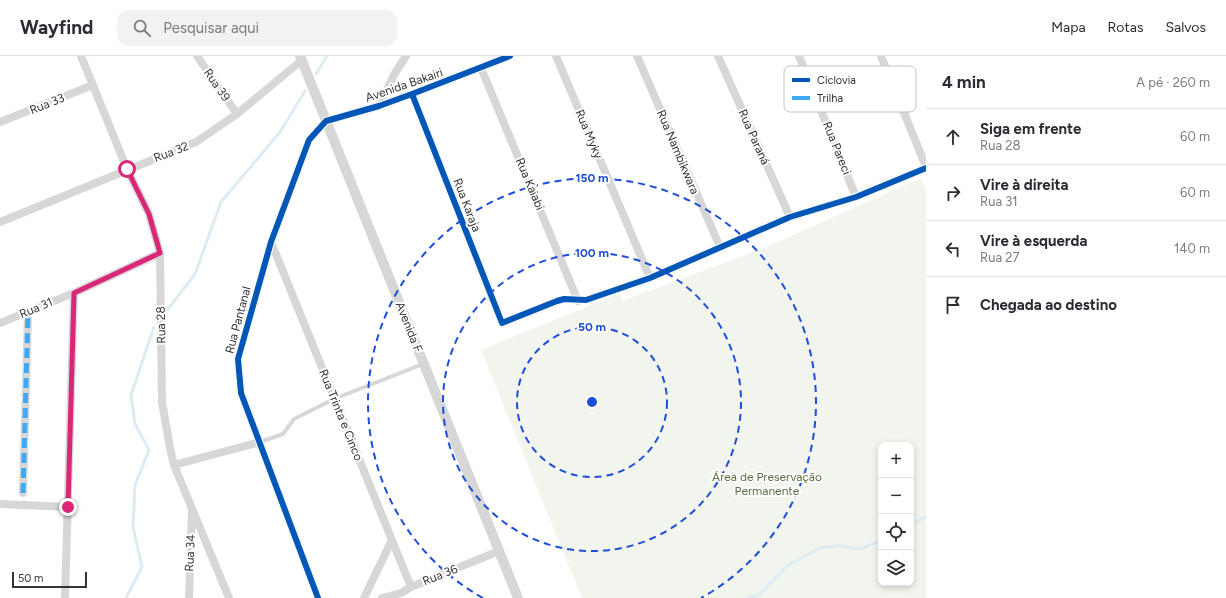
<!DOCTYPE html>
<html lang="pt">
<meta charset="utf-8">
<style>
body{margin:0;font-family:Figtree,sans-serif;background:#f2f2f3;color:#2b2b33}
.controls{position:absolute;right:12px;bottom:12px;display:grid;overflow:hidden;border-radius:8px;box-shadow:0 2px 6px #0003}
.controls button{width:36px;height:36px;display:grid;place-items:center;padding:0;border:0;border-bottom:1px solid #e1e1e2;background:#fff;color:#2b2b33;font:20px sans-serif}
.scale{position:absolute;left:12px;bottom:10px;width:75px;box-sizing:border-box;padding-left:4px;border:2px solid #333;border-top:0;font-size:11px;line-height:14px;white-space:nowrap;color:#333;-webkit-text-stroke:3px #fff;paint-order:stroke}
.stop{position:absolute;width:12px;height:12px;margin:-9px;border:3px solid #db2777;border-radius:50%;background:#fff}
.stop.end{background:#db2777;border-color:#fff;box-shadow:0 1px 4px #0008}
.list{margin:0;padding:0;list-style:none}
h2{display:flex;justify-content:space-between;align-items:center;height:52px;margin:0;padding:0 16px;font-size:17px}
h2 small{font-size:13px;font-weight:400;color:#7c7c81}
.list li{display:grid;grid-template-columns:26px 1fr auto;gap:12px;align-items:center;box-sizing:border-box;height:56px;padding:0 16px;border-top:1px solid #e1e1e2}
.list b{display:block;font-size:15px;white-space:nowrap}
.list p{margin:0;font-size:13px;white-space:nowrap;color:#7c7c81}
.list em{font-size:13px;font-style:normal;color:#7c7c81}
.icon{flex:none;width:22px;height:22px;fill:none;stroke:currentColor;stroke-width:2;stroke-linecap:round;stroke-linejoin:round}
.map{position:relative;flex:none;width:926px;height:542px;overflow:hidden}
header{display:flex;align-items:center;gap:24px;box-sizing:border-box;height:56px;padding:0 20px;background:#fff;border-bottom:1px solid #e1e1e2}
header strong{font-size:19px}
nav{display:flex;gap:22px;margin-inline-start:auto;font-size:14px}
.search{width:280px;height:36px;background:#f2f2f3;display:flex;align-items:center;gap:10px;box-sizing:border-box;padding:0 14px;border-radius:12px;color:#7c7c81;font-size:15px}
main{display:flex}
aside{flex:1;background:#fff}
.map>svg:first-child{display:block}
</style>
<header>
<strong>Wayfind</strong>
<div class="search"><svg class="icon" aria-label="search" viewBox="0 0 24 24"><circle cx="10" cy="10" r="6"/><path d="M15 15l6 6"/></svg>Pesquisar aqui</div>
<nav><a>Mapa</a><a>Rotas</a><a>Salvos</a></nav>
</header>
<main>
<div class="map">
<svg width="926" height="542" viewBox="0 0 926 542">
<rect width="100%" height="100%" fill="#fff"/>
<path fill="#f1f5ed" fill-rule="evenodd" d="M 921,122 L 926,135 L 926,542 L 582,542 L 481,294 L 620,237 L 622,245 L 766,191 ZM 881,389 L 911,389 L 911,527 L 881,527 Z"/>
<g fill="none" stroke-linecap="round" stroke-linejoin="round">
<path stroke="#ddebf3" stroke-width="3" d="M 316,18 L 327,0
M 168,253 L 195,218 L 221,146 L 280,76 L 305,35
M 911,468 L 926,461
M 126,542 L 142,511 L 133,471 L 135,429 L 149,394 L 135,368 L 131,339 L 154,271
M 747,542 L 759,539 L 788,509 L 822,491 L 842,490 L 860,493 L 881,485"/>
<path stroke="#d7d7d7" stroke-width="4" d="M 260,386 L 283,378 L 294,363 L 334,343 L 423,308"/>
<path stroke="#d7d7d7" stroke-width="8" d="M 81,0 L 127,113 L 149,158 L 160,197 L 162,346 L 170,392 L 174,409 L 229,542
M 197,0 L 237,58
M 556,0 L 650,222
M 637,0 L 720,191
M 718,0 L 790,161
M 799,0 L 856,141
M 881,0 L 926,111
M 481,12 L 578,245
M 412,38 L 502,267 L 557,245 L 564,243 L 586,244 L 650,222 L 790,161 L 856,141 L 926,112
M 379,50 L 395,17 L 406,0
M 0,66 L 93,29
M 0,166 L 196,86 L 237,58 L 302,4
M 271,186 L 411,531
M 0,267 L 74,237 L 160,197
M 174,409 L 260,386
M 23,437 L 28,256
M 0,448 L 68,451
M 65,542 L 74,237
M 189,542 L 192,455
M 318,542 L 241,337 L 238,303 L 271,186 L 309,84 L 326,65 L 379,50 L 412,38 L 510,0
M 364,542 L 392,484
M 382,542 L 401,537 L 411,531 L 499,495"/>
<path stroke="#d7d7d7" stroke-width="10" d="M 300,0 L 518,542"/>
<path stroke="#3fa9f5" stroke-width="5" stroke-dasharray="10 5" stroke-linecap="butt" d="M 23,437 L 28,256"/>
<g stroke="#fff" stroke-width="8">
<path id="cycleway" d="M 412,38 L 502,267 L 557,245 L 564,243 L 586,244 L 650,222 L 790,161 L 856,141 L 926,112
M 318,542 L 241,337 L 238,303 L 271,186 L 309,84 L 326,65 L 379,50 L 412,38 L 510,0"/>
</g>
<use href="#cycleway" stroke="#0057b8" stroke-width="6"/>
</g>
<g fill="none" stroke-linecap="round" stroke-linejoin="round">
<path stroke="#db2777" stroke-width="5" d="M 68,451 L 74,237 L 160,197 L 149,158 L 127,113"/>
</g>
<g fill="none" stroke="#1d4ed8" stroke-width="2" stroke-dasharray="7 5">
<circle cx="592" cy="346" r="75"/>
<circle cx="592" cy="346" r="149"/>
<path d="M483 542A224 224 0 1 1 701 542"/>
</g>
<g text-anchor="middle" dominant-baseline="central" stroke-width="4" stroke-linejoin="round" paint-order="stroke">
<g font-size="12" fill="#333" stroke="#fff">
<text transform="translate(217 29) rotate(55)">Rua 39</text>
<text transform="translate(404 29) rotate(-19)">Avenida Bakairi</text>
<text transform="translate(47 48) rotate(-22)">Rua 33</text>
<text transform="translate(589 78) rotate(67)">Rua Myky</text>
<text transform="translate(754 81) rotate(66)">Rua Paraná</text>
<text transform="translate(837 92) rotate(68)">Rua Pareci</text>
<text transform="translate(171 96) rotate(-21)">Rua 32</text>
<text transform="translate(678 96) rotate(67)">Rua Nambikwara</text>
<text transform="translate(530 128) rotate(67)">Rua Kaiabi</text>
<text transform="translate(467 149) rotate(69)">Rua Karaja</text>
<text transform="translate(36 252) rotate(-23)">Rua 31</text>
<text transform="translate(238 264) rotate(-75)">Rua Pantanal</text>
<text transform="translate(161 269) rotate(-91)">Rua 28</text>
<text transform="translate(409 271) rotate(68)">Avenida F</text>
<text transform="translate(341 359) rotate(68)">Rua Trinta e Cinco</text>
<text transform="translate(190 497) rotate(-87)">Rua 34</text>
<text transform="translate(440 519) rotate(-22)">Rua 36</text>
</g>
<g font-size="12" fill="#56703f" stroke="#fff">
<text x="767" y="421">Área de Preservação<tspan x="767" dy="14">Permanente</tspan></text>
</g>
</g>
<rect x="784" y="10" width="132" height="46" rx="6" fill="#fff" stroke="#c2c2c2" stroke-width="1"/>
<rect x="792" y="22" width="18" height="4" fill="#0057b8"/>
<rect x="792" y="40" width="18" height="4" fill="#3fa9f5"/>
<g font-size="11" fill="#333">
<text x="817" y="28">Ciclovia</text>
<text x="817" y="46">Trilha</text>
</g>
<circle cx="592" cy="346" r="6" fill="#1d4ed8" stroke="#fff" stroke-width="2"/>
<g font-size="12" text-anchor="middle" font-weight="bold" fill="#1d4ed8" stroke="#fff" stroke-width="4" stroke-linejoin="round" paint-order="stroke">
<text x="592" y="126">150 m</text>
<text x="592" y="201">100 m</text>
<text x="592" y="275">50 m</text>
</g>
</svg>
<div class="controls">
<button>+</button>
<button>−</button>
<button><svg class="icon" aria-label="locate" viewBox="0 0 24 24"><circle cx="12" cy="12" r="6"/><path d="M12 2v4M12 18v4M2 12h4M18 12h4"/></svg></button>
<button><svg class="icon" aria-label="layers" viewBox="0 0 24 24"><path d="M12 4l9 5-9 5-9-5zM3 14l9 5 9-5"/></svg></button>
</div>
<div class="scale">50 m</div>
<div class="stop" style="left:127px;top:113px"></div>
<div class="stop end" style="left:68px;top:451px"></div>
</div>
<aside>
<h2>4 min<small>A pé · 260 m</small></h2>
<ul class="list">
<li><svg class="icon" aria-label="ahead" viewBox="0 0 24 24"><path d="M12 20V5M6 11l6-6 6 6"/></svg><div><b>Siga em frente</b><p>Rua 28</p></div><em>60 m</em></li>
<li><svg class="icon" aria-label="right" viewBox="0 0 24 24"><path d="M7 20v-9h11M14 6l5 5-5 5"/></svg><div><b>Vire à direita</b><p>Rua 31</p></div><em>60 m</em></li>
<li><svg class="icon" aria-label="left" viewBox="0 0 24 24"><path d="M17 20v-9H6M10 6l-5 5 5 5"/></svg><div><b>Vire à esquerda</b><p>Rua 27</p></div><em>140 m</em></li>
<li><svg class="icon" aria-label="arrive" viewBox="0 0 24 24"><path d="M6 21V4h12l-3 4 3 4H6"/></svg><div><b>Chegada ao destino</b></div></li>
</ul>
</aside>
</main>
